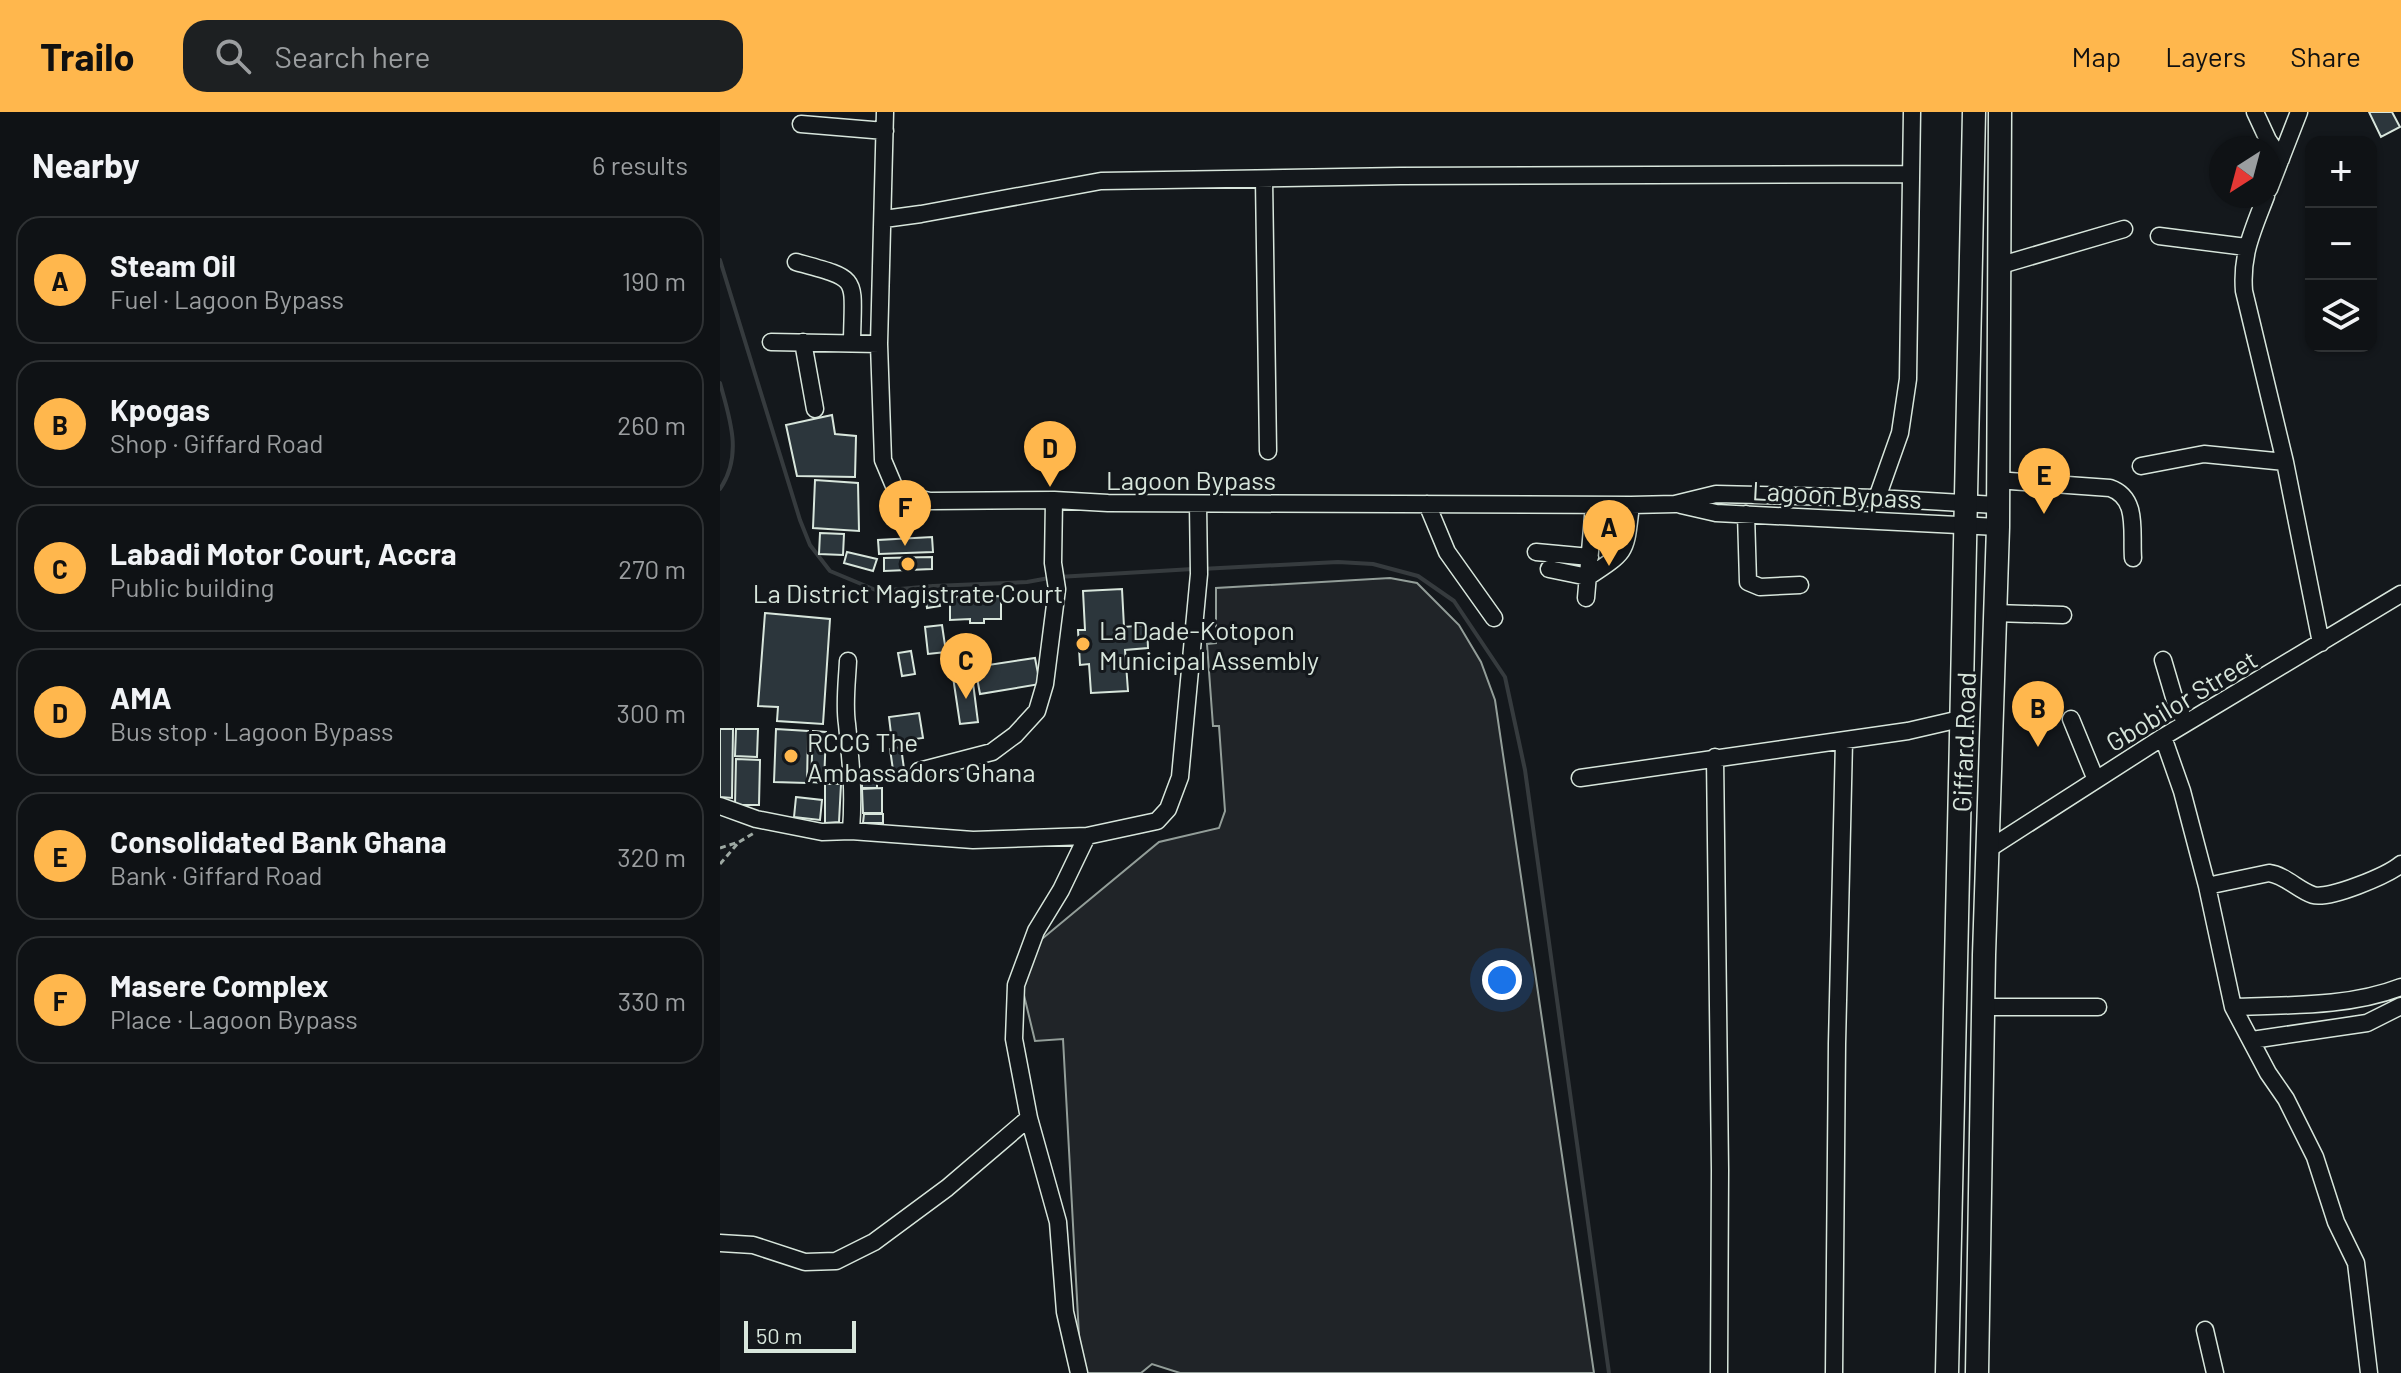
<!DOCTYPE html>
<meta charset="utf-8">
<style>
body{margin:0;font-family:Barlow,sans-serif;background:#1d2022;color:#f1f3f6}
.controls{position:absolute;right:24px;top:24px;display:grid;overflow:hidden;border-radius:16px;box-shadow:0 2px 6px #0004}
.controls button{width:72px;height:72px;display:grid;place-items:center;padding:0;border:0;border-bottom:2px solid #2f3234;background:#0f1215;color:#f1f3f6;font:40px sans-serif}
.compass{position:absolute;left:1489px;top:24px;width:72px;height:72px;border-radius:50%;background:#0f1215;box-shadow:0 2px 6px #0004;rotate:216deg}
.scale{position:absolute;left:24px;bottom:20px;width:112px;box-sizing:border-box;padding-left:8px;border:4px solid #d8e6dc;border-top:0;font-size:22px;line-height:28px;white-space:nowrap;color:#d8e6dc;-webkit-text-stroke:6px #14181c;paint-order:stroke}
.you{position:absolute;left:782px;top:868px;width:28px;height:28px;margin:-20px;border:6px solid #fff;border-radius:50%;background:#1a73e8;box-shadow:0 0 0 12px #1a73e833}
.badge{display:grid;place-items:center;width:52px;height:52px;border-radius:50%;background:#ffb74d;color:#111;font-size:26px;font-weight:700}
.pin{position:absolute;translate:-50% -66px;filter:drop-shadow(0 2px 4px #0008)}
.pin::after{content:'';position:absolute;top:42px;width:28px;height:24px;background:inherit;clip-path:polygon(0 0,100% 0,50% 100%)}
.list{margin:0;padding:0;list-style:none}
h2{display:flex;justify-content:space-between;align-items:center;height:104px;margin:0;padding:0 32px;font-size:34px}
h2 small{font-size:26px;font-weight:400;color:#9b9ea0}
.list li{display:grid;grid-template-columns:52px 1fr auto;gap:24px;align-items:center;box-sizing:border-box;height:128px;margin:0 16px 16px;padding:0 16px;border:2px solid #2f3234;border-radius:24px}
.list b{display:block;font-size:30px;white-space:nowrap}
.list p{margin:0;font-size:26px;white-space:nowrap;color:#9b9ea0}
.list em{font-size:26px;font-style:normal;color:#9b9ea0}
.icon{flex:none;width:44px;height:44px;fill:none;stroke:currentColor;stroke-width:2;stroke-linecap:round;stroke-linejoin:round}
.map{position:relative;flex:none;width:1681px;height:1261px;overflow:hidden}
header{display:flex;align-items:center;gap:48px;box-sizing:border-box;height:112px;padding:0 40px;background:#ffb74d;color:#111}
header strong{font-size:38px}
nav{display:flex;gap:44px;margin-inline-start:auto;font-size:28px}
.search{width:560px;height:72px;background:#1d2022;display:flex;align-items:center;gap:20px;box-sizing:border-box;padding:0 28px;border-radius:24px;color:#9b9ea0;font-size:30px}
main{display:flex}
aside{flex:1;background:#0f1215}
.map>svg:first-child{display:block}
</style>
<header>
<strong>Trailo</strong>
<div class="search"><svg class="icon" aria-label="search" viewBox="0 0 24 24"><circle cx="10" cy="10" r="6"/><path d="M15 15l6 6"/></svg>Search here</div>
<nav><a>Map</a><a>Layers</a><a>Share</a></nav>
</header>
<main>
<aside>
<h2>Nearby<small>6 results</small></h2>
<ul class="list">
<li><span class="badge">A</span><div><b>Steam Oil</b><p>Fuel · Lagoon Bypass</p></div><em>190 m</em></li>
<li><span class="badge">B</span><div><b>Kpogas</b><p>Shop · Giffard Road</p></div><em>260 m</em></li>
<li><span class="badge">C</span><div><b>Labadi Motor Court, Accra</b><p>Public building</p></div><em>270 m</em></li>
<li><span class="badge">D</span><div><b>AMA</b><p>Bus stop · Lagoon Bypass</p></div><em>300 m</em></li>
<li><span class="badge">E</span><div><b>Consolidated Bank Ghana</b><p>Bank · Giffard Road</p></div><em>320 m</em></li>
<li><span class="badge">F</span><div><b>Masere Complex</b><p>Place · Lagoon Bypass</p></div><em>330 m</em></li>
</ul>
</aside>
<div class="map">
<svg width="1681" height="1261" viewBox="0 0 1681 1261">
<rect width="100%" height="100%" fill="#14181c"/>
<path fill="#202428" stroke="#939e99" stroke-width="2" d="M 670,466 L 697,471 L 739,513 L 761,550 L 775,588 L 874,1261 L 460,1261 L 432,1252 L 421,1261 L 361,1261 L 343,927 L 315,929 L 302,875 L 317,831 L 439,730 L 499,716 L 505,699 L 499,614 L 493,614 L 487,532 L 496,531 L 496,476 Z"/>
<g fill="none" stroke-linecap="round" stroke-linejoin="round">
<path stroke="#363b3e" stroke-width="4" d="M 0,148 L 80,408 L 90,433 L 110,459 L 158,479 L 213,474 L 307,470 L 329,466
M 0,271 C 10,307 23,343 0,377
M 481,457 L 618,450 L 653,452 L 698,464 L 734,489 L 785,565 L 805,658 L 889,1261
M 338,465 L 473,457"/>
</g>
<path fill="#2c363c" stroke="#d8e6dc" stroke-width="2" d="M 1649,0 L 1672,0 L 1680,15 L 1661,25 Z
M 112,303 L 115,322 L 136,324 L 135,365 L 77,364 L 66,313 Z
M 95,368 L 138,371 L 139,419 L 93,416 Z
M 100,421 L 124,422 L 123,443 L 99,442 Z
M 212,425 L 213,440 L 159,442 L 158,428 Z
M 127,440 L 157,447 L 153,459 L 124,451 Z
M 212,445 L 212,457 L 164,459 L 164,446 Z
M 402,477 L 404,515 L 427,513 L 428,536 L 405,538 L 408,579 L 371,581 L 369,552 L 360,553 L 358,518 L 365,518 L 363,479 Z
M 217,480 L 220,494 L 207,496 L 205,482 Z
M 281,484 L 281,507 L 264,507 L 264,511 L 250,511 L 250,507 L 230,508 L 230,485 Z
M 45,501 L 110,507 L 103,612 L 57,609 L 58,595 L 38,594 Z
M 222,513 L 226,540 L 208,542 L 205,515 Z
M 191,539 L 195,562 L 182,564 L 178,541 Z
M 315,546 L 320,572 L 260,582 L 255,555 Z
M 252,563 L 258,610 L 240,612 L 233,565 Z
M 199,601 L 203,626 L 172,630 L 169,605 Z
M 0,617 L 13,617 L 12,686 L 0,685 Z
M 16,617 L 38,617 L 37,645 L 15,644 Z
M 56,617 L 88,619 L 87,671 L 54,670 Z
M 93,619 L 106,620 L 104,671 L 91,670 Z
M 181,635 L 185,664 L 174,665 L 170,637 Z
M 16,647 L 40,648 L 39,693 L 15,693 Z
M 142,664 L 157,664 L 157,676 L 142,676 Z
M 105,672 L 121,672 L 119,710 L 105,711 Z
M 162,676 L 162,701 L 143,701 L 142,677 Z
M 76,685 L 102,688 L 100,708 L 74,705 Z
M 144,702 L 163,702 L 163,711 L 143,711 Z"/>
<g fill="none" stroke-linecap="round" stroke-linejoin="round">
<g stroke="#d8e6dc" stroke-width="19">
<path id="minor" d="M 165,0 L 159,232 L 163,348 L 174,374 L 187,384 L 210,389 L 334,388 L 388,391 L 911,393 L 955,392 L 996,382 L 1157,386 L 1276,393
M 1535,0 L 1548,28 L 1561,47
M 81,12 L 165,19
M 544,67 L 548,339
M 1549,77 L 1579,0
M 1546,84 C 1533,118 1521,142 1524,179 L 1565,350 L 1601,531
M 164,107 L 201,102 L 381,69 L 680,64 L 1191,62
M 1439,124 L 1526,135
M 76,150 C 141,168 133,163 132,229
M 1278,154 L 1404,117
M 51,230 L 159,232
M 83,230 L 95,297
M 1421,354 L 1484,342 L 1565,350
M 1276,368 L 1390,376 C 1419,386 1411,420 1413,446
M 1157,386 L 1180,321 L 1188,267 L 1192,0
M 707,392 L 727,440 L 774,506
M 961,393 L 996,401 L 1278,415
M 1026,402 L 1028,470 L 1040,475 L 1080,473
M 816,440 L 870,445
M 829,457 L 868,465 C 909,438 905,441 911,393
M 866,486 L 874,393
M 1274,501 L 1343,503
M 1443,548 L 1456,592 L 1466,611
M 128,549 C 127,570 124,592 127,612 C 131,653 134,678 131,719
M 1351,607 L 1376,668
M 1443,625 L 1462,679 L 1487,774 L 1513,895 L 1548,961 L 1566,987 L 1595,1045 L 1616,1110 L 1636,1151 L 1649,1261
M 995,645 L 1000,1058 L 999,1261
M 199,659 L 272,640 L 295,623 L 317,599 L 325,572 L 337,477 L 333,451 L 334,388
M 860,666 L 1188,619 L 1240,607
M 0,694 L 36,707 L 102,720 L 131,719 L 253,728 L 367,724 L 437,709 L 448,697 L 460,665 L 479,462 L 478,392
M 1267,738 L 1443,625 L 1681,482
M 1487,774 L 1549,761 C 1565,763 1578,778 1593,783 C 1609,788 1668,763 1681,752
M 1264,895 L 1378,895
M 1513,895 C 1567,893 1630,895 1681,875
M 1532,928 L 1647,911 L 1681,894
M 0,1131 L 33,1133 L 85,1150 L 116,1149 L 154,1130 L 227,1076 L 309,1006
M 1485,1218 L 1495,1261
M 359,1261 L 345,1200 L 338,1110 L 309,1006 L 294,927 L 296,873 L 316,819 L 341,778 L 367,724
M 1114,1261 L 1117,932 L 1124,629"/>
</g>
<g stroke="#d8e6dc" stroke-width="25">
<path id="major" d="M 1227,1261 C 1236,841 1246,420 1254,0
M 1257,1261 L 1264,843 L 1278,415 L 1280,0"/>
</g>
<path stroke="#9da8a2" stroke-width="3" stroke-dasharray="6 4" stroke-linecap="butt" d="M 0,736 L 19,730 L 34,721
M 0,752 L 19,730"/>
<use href="#minor" stroke="#14181c" stroke-width="16"/>
<use href="#major" stroke="#14181c" stroke-width="22"/>
</g>
<g fill="#ffb74d" stroke="#14181c" stroke-width="3">
<circle cx="188" cy="452" r="8"/>
<circle cx="363" cy="532" r="8"/>
<circle cx="71" cy="644" r="8"/>
</g>
<g text-anchor="middle" dominant-baseline="central" stroke-width="6" stroke-linejoin="round" paint-order="stroke">
<g font-size="26" fill="#d8e6dc" stroke="#14181c">
<text x="471" y="367">Lagoon Bypass</text>
<text transform="translate(1117 382) rotate(3)">Lagoon Bypass</text>
<text transform="translate(1461 588) rotate(-31)">Gbobilor Street</text>
<text transform="translate(1243 630) rotate(-88)">Giffard Road</text>
</g>
<g font-size="26" fill="#d8e6dc" stroke="#14181c" text-anchor="start">
<text x="188" y="480" text-anchor="middle">La District Magistrate Court</text>
<text x="379" y="517">La Dade-Kotopon<tspan x="379" dy="30">Municipal Assembly</tspan></text>
<text x="87" y="629">RCCG The<tspan x="87" dy="30">Ambassadors Ghana</tspan></text>
</g>
</g>
</svg>
<div class="controls">
<button>+</button>
<button>−</button>
<button><svg class="icon" aria-label="layers" viewBox="0 0 24 24"><path d="M12 4l9 5-9 5-9-5zM3 14l9 5 9-5"/></svg></button>
</div>
<svg class="compass" viewBox="-18 -18 36 36"><path d="M0-13l5 13h-10z" fill="#e53935"/><path d="M0 13l5-13h-10z" fill="#9b9ea0"/></svg>
<div class="scale">50 m</div>
<div class="you"></div>
<div class="pin badge" style="left:889px;top:454px">A</div>
<div class="pin badge" style="left:1318px;top:635px">B</div>
<div class="pin badge" style="left:246px;top:587px">C</div>
<div class="pin badge" style="left:330px;top:375px">D</div>
<div class="pin badge" style="left:1324px;top:402px">E</div>
<div class="pin badge" style="left:185px;top:434px">F</div>
</div>
</main>
